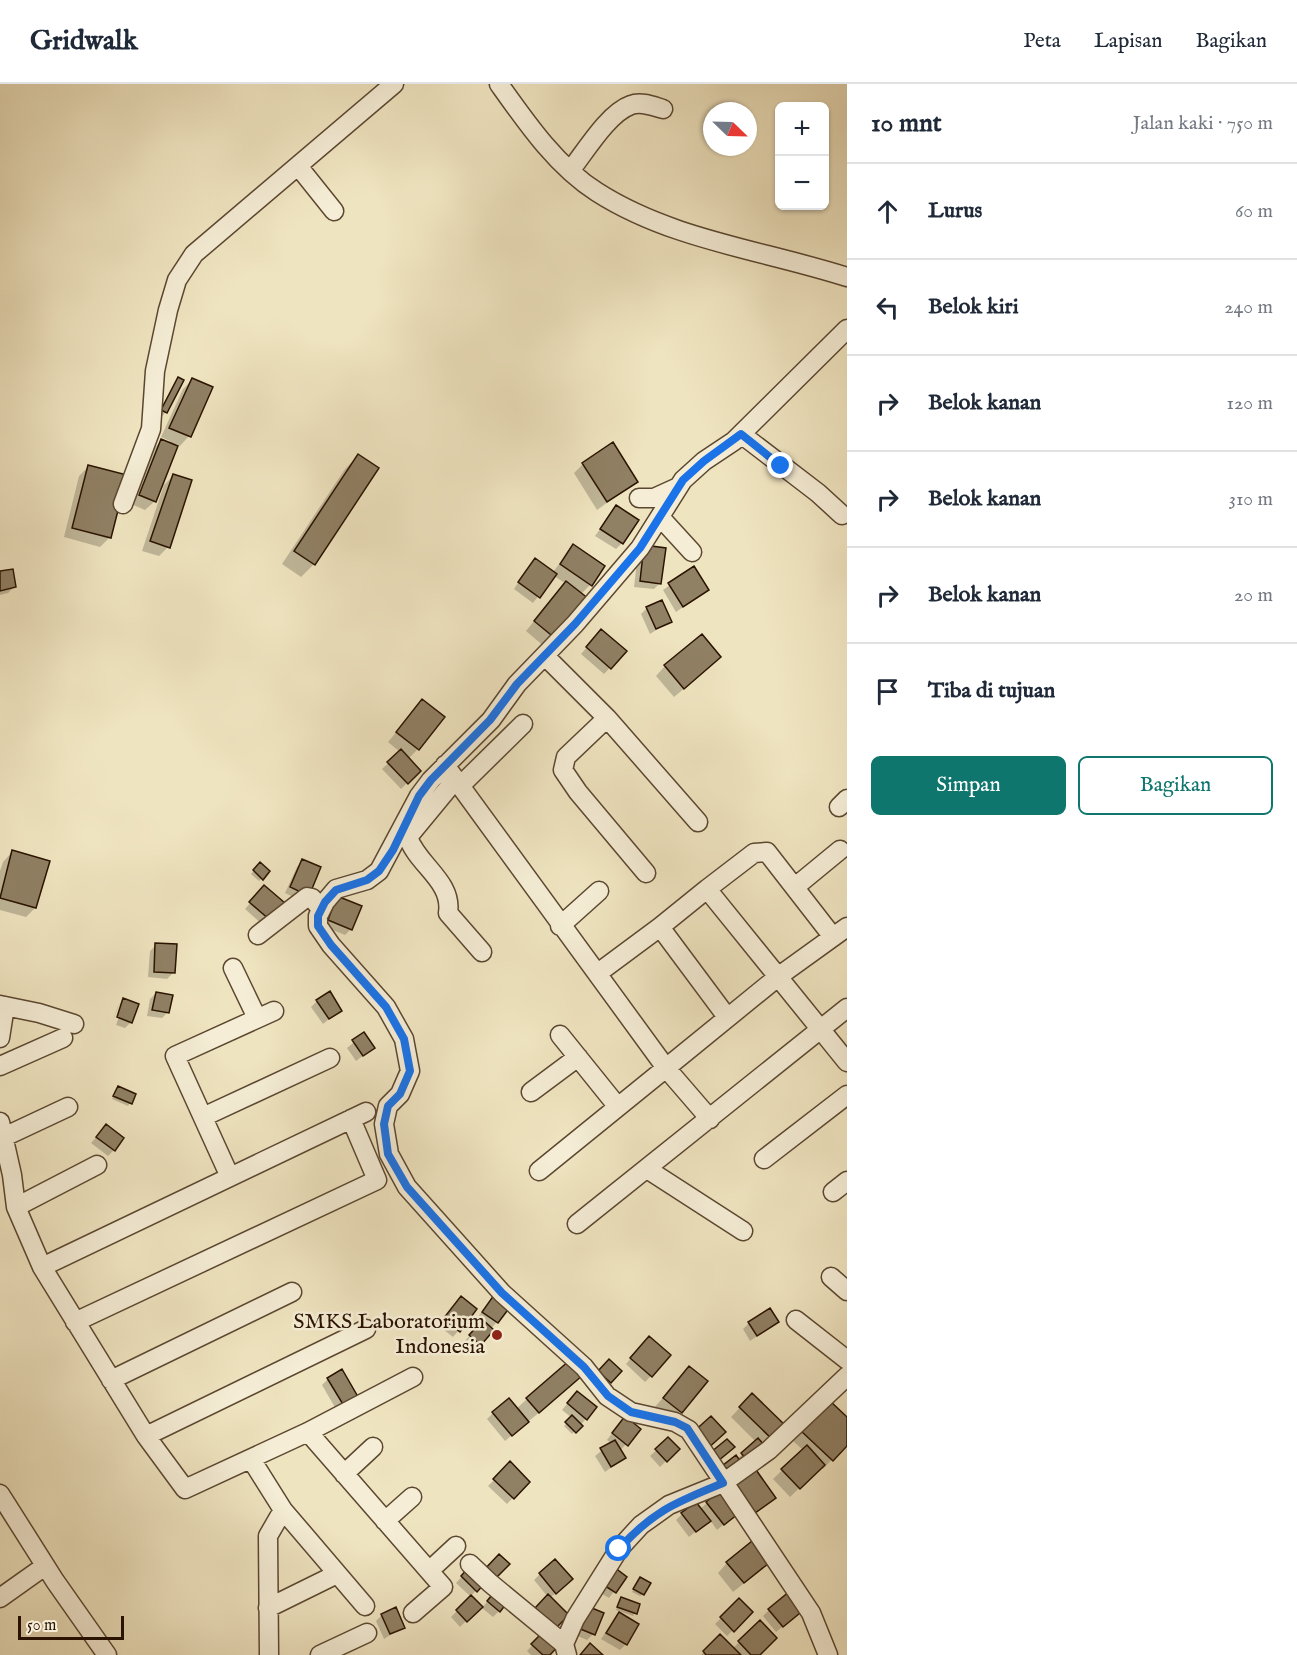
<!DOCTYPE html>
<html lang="id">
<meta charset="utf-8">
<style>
body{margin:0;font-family:"IM FELL English",serif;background:#f2f2f3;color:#1f2937}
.controls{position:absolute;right:18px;top:18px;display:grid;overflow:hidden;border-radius:9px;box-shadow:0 2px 4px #0004}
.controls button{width:54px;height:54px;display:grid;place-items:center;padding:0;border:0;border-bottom:2px solid #e0e1e3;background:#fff;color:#1f2937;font:30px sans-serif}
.compass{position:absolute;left:703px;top:18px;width:54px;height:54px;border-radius:50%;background:#fff;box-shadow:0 2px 4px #0004;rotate:113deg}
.scale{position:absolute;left:18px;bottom:15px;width:106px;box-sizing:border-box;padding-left:6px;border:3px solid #2a1300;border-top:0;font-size:16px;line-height:21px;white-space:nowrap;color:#2a1300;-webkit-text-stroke:4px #f5edd6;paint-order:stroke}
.stop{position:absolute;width:18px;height:18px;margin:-14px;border:4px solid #1a73e8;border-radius:50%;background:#fff}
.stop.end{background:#1a73e8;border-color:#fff;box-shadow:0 2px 6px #0008}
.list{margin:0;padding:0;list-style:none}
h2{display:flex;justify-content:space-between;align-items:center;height:78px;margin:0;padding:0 24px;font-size:26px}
h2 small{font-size:20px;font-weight:400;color:#747a83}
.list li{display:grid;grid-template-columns:39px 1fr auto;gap:18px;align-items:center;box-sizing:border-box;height:96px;padding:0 24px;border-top:2px solid #e0e1e3}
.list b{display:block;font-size:22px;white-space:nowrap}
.list em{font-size:20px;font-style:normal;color:#747a83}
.actions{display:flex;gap:12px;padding:18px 24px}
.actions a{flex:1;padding:14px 0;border:2px solid #0f766e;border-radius:9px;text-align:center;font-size:21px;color:#0f766e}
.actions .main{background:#0f766e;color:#fff}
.icon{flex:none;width:33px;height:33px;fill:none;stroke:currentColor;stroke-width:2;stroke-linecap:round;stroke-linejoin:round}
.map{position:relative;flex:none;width:847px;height:1571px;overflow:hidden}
header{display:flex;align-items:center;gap:36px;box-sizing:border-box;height:84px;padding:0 30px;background:#fff;border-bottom:2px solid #e0e1e3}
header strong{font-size:28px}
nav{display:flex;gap:33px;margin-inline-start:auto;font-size:21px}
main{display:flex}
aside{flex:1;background:#fff}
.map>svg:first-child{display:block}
</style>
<header>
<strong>Gridwalk</strong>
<nav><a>Peta</a><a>Lapisan</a><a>Bagikan</a></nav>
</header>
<main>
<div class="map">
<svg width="847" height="1571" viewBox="0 0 847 1571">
<rect width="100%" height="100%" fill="#efe4c0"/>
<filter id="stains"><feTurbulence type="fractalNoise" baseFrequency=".00333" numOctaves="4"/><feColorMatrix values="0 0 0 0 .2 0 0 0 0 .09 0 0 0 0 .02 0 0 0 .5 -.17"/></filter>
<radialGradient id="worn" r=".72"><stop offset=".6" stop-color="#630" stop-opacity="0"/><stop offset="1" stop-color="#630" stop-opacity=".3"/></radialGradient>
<path fill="#0003" d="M 178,295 L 166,328 L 160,334 L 156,332 Z
M 192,296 L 211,304 L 189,352 L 180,362 L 176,360 L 155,417 L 145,426 L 131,420 L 152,366 L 161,357 L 169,360 L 170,357 L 161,353 L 183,305 Z
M 358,372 L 314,480 L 301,493 L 282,480 L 345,385 Z
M 583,380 L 637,397 L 597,426 L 574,389 Z
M 88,383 L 110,453 L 100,463 L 64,453 L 79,392 Z
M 173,392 L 168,463 L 159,472 L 142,467 L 164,401 Z
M 616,423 L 622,459 L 616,465 L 595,452 Z
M 573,462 L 590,501 L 581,510 L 546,564 L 526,547 L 565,499 L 554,492 L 533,519 L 514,505 L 529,482 L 553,488 Z
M 638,469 L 660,499 L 654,505 L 634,503 Z
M 694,484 L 707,506 L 676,528 L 663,506 Z
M 0,489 L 14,503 L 8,509 L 0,511 Z
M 647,524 L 670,537 L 650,550 L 641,530 Z
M 596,553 L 625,568 L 604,590 L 581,570 Z
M 665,582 L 710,583 L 674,613 L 656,592 Z
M 422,617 L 418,665 L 408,675 L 419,687 L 401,705 L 382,685 L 400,668 L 388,658 Z
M 12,768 L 35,824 L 26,833 L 0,826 L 0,787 L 3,778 Z
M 303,777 L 302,817 L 285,809 L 297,783 Z
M 260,780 L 268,787 L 259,797 L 251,790 Z
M 259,809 L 283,820 L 263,841 L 245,825 Z
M 332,820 L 351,845 L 345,851 L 323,842 Z
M 156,861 L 173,889 L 167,895 L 148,893 L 150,867 Z
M 156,909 L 168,928 L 162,934 L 147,932 L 150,915 Z
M 124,916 L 131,938 L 125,944 L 116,941 L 123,921 L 119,921 L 112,939 L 118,922 Z
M 317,917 L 340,926 L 323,940 L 311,923 Z
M 364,950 L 373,964 L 356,977 L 347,964 Z
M 118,1004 L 130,1019 L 128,1022 L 112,1015 Z
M 106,1042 L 114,1066 L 108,1072 L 91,1059 Z
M 489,1219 L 508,1224 L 474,1266 L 464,1258 L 482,1238 L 477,1234 Z
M 455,1220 L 458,1247 L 453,1253 L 439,1242 Z
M 777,1238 L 750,1257 L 743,1245 L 749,1239 Z
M 643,1260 L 651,1292 L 645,1298 L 626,1280 Z
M 689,1284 L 705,1297 L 671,1338 L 654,1324 Z
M 328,1295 L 360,1318 L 340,1332 L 322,1301 Z
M 572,1301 L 505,1357 L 487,1335 L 493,1329 L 516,1325 L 527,1315 Z
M 752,1311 L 786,1344 L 741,1382 L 737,1375 L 756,1358 L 731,1333 Z
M 571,1315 L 586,1335 L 572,1350 L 564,1342 L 572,1334 L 562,1326 Z
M 820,1328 L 847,1335 L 847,1359 L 823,1385 L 821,1383 L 790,1413 L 773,1395 L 803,1366 L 793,1357 Z
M 619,1340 L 639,1345 L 620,1367 L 624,1374 L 605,1388 L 595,1372 L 611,1359 L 607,1356 Z
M 668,1355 L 678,1365 L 660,1383 L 650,1372 Z
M 510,1380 L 528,1398 L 507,1420 L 488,1402 Z
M 719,1409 L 774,1414 L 741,1440 L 735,1431 L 717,1446 L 710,1436 L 689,1453 L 676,1436 L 682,1430 L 700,1425 Z
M 727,1479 L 763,1484 L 733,1508 L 718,1489 Z
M 469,1485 L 483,1499 L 471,1512 L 480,1523 L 460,1543 L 451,1533 L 471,1513 L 456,1499 Z
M 540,1490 L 565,1501 L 550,1514 L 548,1571 L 531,1571 L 527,1567 L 545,1548 L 530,1531 L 548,1513 L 534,1496 Z
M 625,1493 L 609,1514 L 597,1507 Z
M 638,1497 L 643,1510 L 640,1512 L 632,1508 Z
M 490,1514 L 499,1527 L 493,1533 L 482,1524 Z
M 621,1515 L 638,1521 L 633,1532 L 616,1526 Z
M 739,1516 L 751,1528 L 727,1552 L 715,1540 Z
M 769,1526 L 797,1531 L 776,1548 L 763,1532 Z
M 582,1529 L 593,1550 L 587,1556 L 573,1550 Z
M 619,1529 L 626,1560 L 620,1566 L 601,1555 Z
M 382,1531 L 403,1543 L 384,1555 L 376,1537 Z
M 760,1538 L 758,1571 L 701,1571 L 720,1552 L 732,1565 Z"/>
<path fill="#908064" stroke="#2a1300" stroke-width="1.5" d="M 178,293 L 184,296 L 167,329 L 161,326 Z
M 192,294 L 213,303 L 191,353 L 169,344 Z
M 161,355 L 178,362 L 156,418 L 139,411 Z
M 613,358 L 638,398 L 607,418 L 582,379 Z
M 358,370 L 379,384 L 315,481 L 294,467 Z
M 88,381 L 127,391 L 111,454 L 72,444 Z
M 173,390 L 192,396 L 170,464 L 150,457 Z
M 616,421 L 639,436 L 623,460 L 600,445 Z
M 573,460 L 605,482 L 592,502 L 560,480 Z
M 644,461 L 666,464 L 661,500 L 640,497 Z
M 535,474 L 557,490 L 540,514 L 518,498 Z
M 694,482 L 709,506 L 683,523 L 668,499 Z
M 13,485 L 16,503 L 0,507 L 0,487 Z
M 566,497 L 589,515 L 556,555 L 534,537 Z
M 662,516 L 672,538 L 656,545 L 646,523 Z
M 601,545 L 627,567 L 611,585 L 586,563 Z
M 702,550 L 721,573 L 684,605 L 664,581 Z
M 422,615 L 445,633 L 419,666 L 396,648 Z
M 401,665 L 421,687 L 408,700 L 387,678 Z
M 12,766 L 50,777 L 36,824 L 0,814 Z
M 302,775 L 321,783 L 309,812 L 290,803 Z
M 260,778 L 270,787 L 263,796 L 253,786 Z
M 264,801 L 285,819 L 270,836 L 249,818 Z
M 337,812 L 362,822 L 352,846 L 328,836 Z
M 155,859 L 177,860 L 175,889 L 154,888 Z
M 330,907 L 342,927 L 329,935 L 316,916 Z
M 156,908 L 173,911 L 169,929 L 152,926 Z
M 123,914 L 139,920 L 132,939 L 117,933 Z
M 364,948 L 375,964 L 363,972 L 352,956 Z
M 118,1002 L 136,1010 L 132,1020 L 113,1012 Z
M 106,1040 L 124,1054 L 115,1067 L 96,1053 Z
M 494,1211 L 510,1223 L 498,1239 L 482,1228 Z
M 461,1212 L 477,1225 L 460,1248 L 443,1235 Z
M 770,1224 L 779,1238 L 757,1252 L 748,1238 Z
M 483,1236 L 494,1246 L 481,1261 L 469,1251 Z
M 649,1252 L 671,1271 L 652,1293 L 630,1274 Z
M 609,1275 L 622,1287 L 611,1299 L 598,1287 Z
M 570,1276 L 583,1291 L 539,1329 L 526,1314 Z
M 689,1282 L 708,1297 L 682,1329 L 663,1314 Z
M 342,1285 L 361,1318 L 347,1327 L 327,1294 Z
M 577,1307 L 597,1323 L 587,1336 L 567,1319 Z
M 752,1309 L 788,1344 L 775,1358 L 739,1323 Z
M 509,1314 L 529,1338 L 512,1352 L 492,1328 Z
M 829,1316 L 847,1333 L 847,1362 L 833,1377 L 801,1347 Z
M 572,1331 L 583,1342 L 576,1349 L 565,1338 Z
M 625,1332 L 641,1345 L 628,1362 L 612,1349 Z
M 711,1332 L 726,1348 L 706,1366 L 691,1350 Z
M 668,1353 L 680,1365 L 667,1378 L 655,1365 Z
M 758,1354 L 765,1362 L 748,1377 L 741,1369 Z
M 727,1355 L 735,1363 L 718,1377 L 711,1368 Z
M 615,1356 L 626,1374 L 611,1383 L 600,1364 Z
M 807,1361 L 825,1381 L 800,1405 L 781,1385 Z
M 736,1371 L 743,1381 L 729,1391 L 722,1382 Z
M 510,1377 L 530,1398 L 514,1415 L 493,1395 Z
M 754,1383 L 776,1414 L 751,1432 L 730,1401 Z
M 719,1407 L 738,1430 L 724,1441 L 706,1418 Z
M 696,1418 L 711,1437 L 696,1448 L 681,1429 Z
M 757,1453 L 774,1475 L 744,1499 L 726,1478 Z
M 499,1470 L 510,1480 L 493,1497 L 483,1487 Z
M 555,1475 L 573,1495 L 556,1510 L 539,1489 Z
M 469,1483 L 485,1499 L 477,1508 L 461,1492 Z
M 614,1483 L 627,1493 L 616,1509 L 602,1500 Z
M 640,1493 L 651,1499 L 644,1511 L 633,1505 Z
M 496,1506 L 509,1516 L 500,1528 L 487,1517 Z
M 790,1507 L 805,1525 L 783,1543 L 768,1525 Z
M 548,1510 L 569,1531 L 555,1545 L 535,1524 Z
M 471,1511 L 483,1523 L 467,1538 L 456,1526 Z
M 621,1513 L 640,1520 L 637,1530 L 617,1523 Z
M 739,1514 L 753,1528 L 734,1548 L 720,1533 Z
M 587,1522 L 604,1529 L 595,1551 L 578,1544 Z
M 396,1523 L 405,1544 L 390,1550 L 381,1530 Z
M 619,1528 L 639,1540 L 627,1561 L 606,1549 Z
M 760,1536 L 777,1554 L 760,1571 L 751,1571 L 738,1557 Z
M 544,1547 L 559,1561 L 550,1571 L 543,1571 L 531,1560 Z
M 720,1550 L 741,1571 L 706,1571 L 703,1567 Z
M 590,1559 L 603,1571 L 580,1571 Z"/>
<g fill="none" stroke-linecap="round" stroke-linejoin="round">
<g stroke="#5b4730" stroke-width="21">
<path id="minor" d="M 499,0 C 526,38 557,83 597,108 C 672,156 763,166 847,193
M 298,82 L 334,127
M 570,87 C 585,68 608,29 631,21 C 641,17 653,22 663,25
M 741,350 L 818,409 L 842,431
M 639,414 L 654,414 L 676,404
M 123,420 L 151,345 L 155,287 L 168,226 L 177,196 L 194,170 L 394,0
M 660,433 L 692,468
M 545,572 L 607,634 L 698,738
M 607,634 L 566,673 L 563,686 L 578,708 L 646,789
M 445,681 L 666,984 L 779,892 L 847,843
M 455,696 L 408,753 C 417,781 453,797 448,829 L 482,868
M 460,702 L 523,640
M 839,723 L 847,715
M 795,803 L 840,766
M 707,805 L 754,769 L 767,768 L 833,853
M 560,842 L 599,807
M 258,851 L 307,813 L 312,814 L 321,825
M 233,884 L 257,934
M 598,889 L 660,843
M 0,921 L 39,929 L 74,940
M 727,933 L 660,843 L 707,805 L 847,978
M 560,951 L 618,1023
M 0,954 L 5,922
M 0,982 L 63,954
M 531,1008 L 578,973
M 203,1033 L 330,974
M 0,1038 L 12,1091 L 16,1123 L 42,1183 L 146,1352 L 185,1405 L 308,1348 L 413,1293
M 4,1053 L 68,1023
M 764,1075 L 847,1011
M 647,1085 L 743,1147
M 539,1087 L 666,984 L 710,1035
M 230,1093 L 175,972 L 274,927
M 833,1108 L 847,1097
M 16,1123 L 97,1081
M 577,1140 L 847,924
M 42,1183 L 366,1028
M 831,1193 L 847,1207
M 796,1236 L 847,1276
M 75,1238 L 377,1096 L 351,1035
M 111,1296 L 292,1208
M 308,1348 L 443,1503 L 413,1529
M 146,1352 L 366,1245
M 251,1375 L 283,1426 L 268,1452 L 269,1571
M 344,1390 L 373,1363
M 0,1410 L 55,1497 L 107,1571
M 283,1426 L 365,1522
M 385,1437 L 412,1413
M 470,1480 L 490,1499 L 564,1560
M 429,1487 L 456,1462
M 0,1514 L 45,1482
M 268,1524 L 337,1490
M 320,1571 L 367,1549
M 567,1571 L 564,1560 L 575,1535 L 619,1465 L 641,1441 L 669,1421 L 723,1399 L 769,1366 L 847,1292
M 828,1571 L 811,1529 L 689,1346 L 675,1338 L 631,1328 L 607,1312 L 584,1283 L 502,1209 L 407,1103 L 389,1070 L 384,1040 L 388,1022 L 400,1010 L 410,987 L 404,955 L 386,923 L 331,861 L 318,842 L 318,832 L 325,818 L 336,805 L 367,796 L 379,787 L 419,712 L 431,696 L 491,636 L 517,600 L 575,540 L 640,464 L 683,396 L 704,377 L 734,357 L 847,245"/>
</g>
<use href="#minor" stroke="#f5edd6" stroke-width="18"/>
</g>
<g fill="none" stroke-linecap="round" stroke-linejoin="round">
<path stroke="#1a73e8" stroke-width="8" d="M 619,1465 C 654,1426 677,1418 723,1399 L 687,1344 L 675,1338 L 631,1328 L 608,1312 L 584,1283 L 502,1209 L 407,1103 L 388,1070 L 384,1040 L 388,1022 L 400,1010 L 410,987 L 404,955 L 386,923 L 331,861 L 318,842 L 318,832 L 325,818 L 336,806 L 367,796 L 379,787 L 393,766 L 419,712 L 431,696 L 490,636 L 517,600 L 575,540 L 640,464 L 683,396 L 704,377 L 741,350 L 781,382"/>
</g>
<circle fill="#8f2418" stroke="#f5edd6" stroke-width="2" cx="497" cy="1251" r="6"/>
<g text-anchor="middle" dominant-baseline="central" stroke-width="5" stroke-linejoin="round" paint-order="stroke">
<g font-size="22" fill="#2a1300" stroke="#f5edd6" text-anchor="end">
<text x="485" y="1238">SMKS Laboratorium<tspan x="485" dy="25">Indonesia</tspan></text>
</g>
</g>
<rect width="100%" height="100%" filter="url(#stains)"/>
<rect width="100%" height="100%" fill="url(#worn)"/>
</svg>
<div class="controls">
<button>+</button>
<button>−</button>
</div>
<svg class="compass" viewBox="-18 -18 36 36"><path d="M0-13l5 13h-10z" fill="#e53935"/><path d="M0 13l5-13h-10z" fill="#747a83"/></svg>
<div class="scale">50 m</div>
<div class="stop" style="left:619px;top:1465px"></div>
<div class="stop end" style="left:781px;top:382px"></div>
</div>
<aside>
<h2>10 mnt<small>Jalan kaki · 750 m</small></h2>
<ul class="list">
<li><svg class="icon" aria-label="ahead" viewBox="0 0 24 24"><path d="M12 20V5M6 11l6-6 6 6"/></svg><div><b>Lurus</b></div><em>60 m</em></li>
<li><svg class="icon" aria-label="left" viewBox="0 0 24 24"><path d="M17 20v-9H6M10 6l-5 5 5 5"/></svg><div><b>Belok kiri</b></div><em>240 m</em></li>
<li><svg class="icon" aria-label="right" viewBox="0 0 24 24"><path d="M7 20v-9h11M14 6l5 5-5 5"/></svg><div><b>Belok kanan</b></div><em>120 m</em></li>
<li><svg class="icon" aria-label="right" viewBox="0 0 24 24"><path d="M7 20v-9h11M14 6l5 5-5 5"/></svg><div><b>Belok kanan</b></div><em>310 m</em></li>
<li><svg class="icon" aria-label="right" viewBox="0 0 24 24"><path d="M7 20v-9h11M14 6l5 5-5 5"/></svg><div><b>Belok kanan</b></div><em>20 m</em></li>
<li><svg class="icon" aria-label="arrive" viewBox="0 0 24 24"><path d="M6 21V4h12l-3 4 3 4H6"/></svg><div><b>Tiba di tujuan</b></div></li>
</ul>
<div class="actions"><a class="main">Simpan</a><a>Bagikan</a></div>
</aside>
</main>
